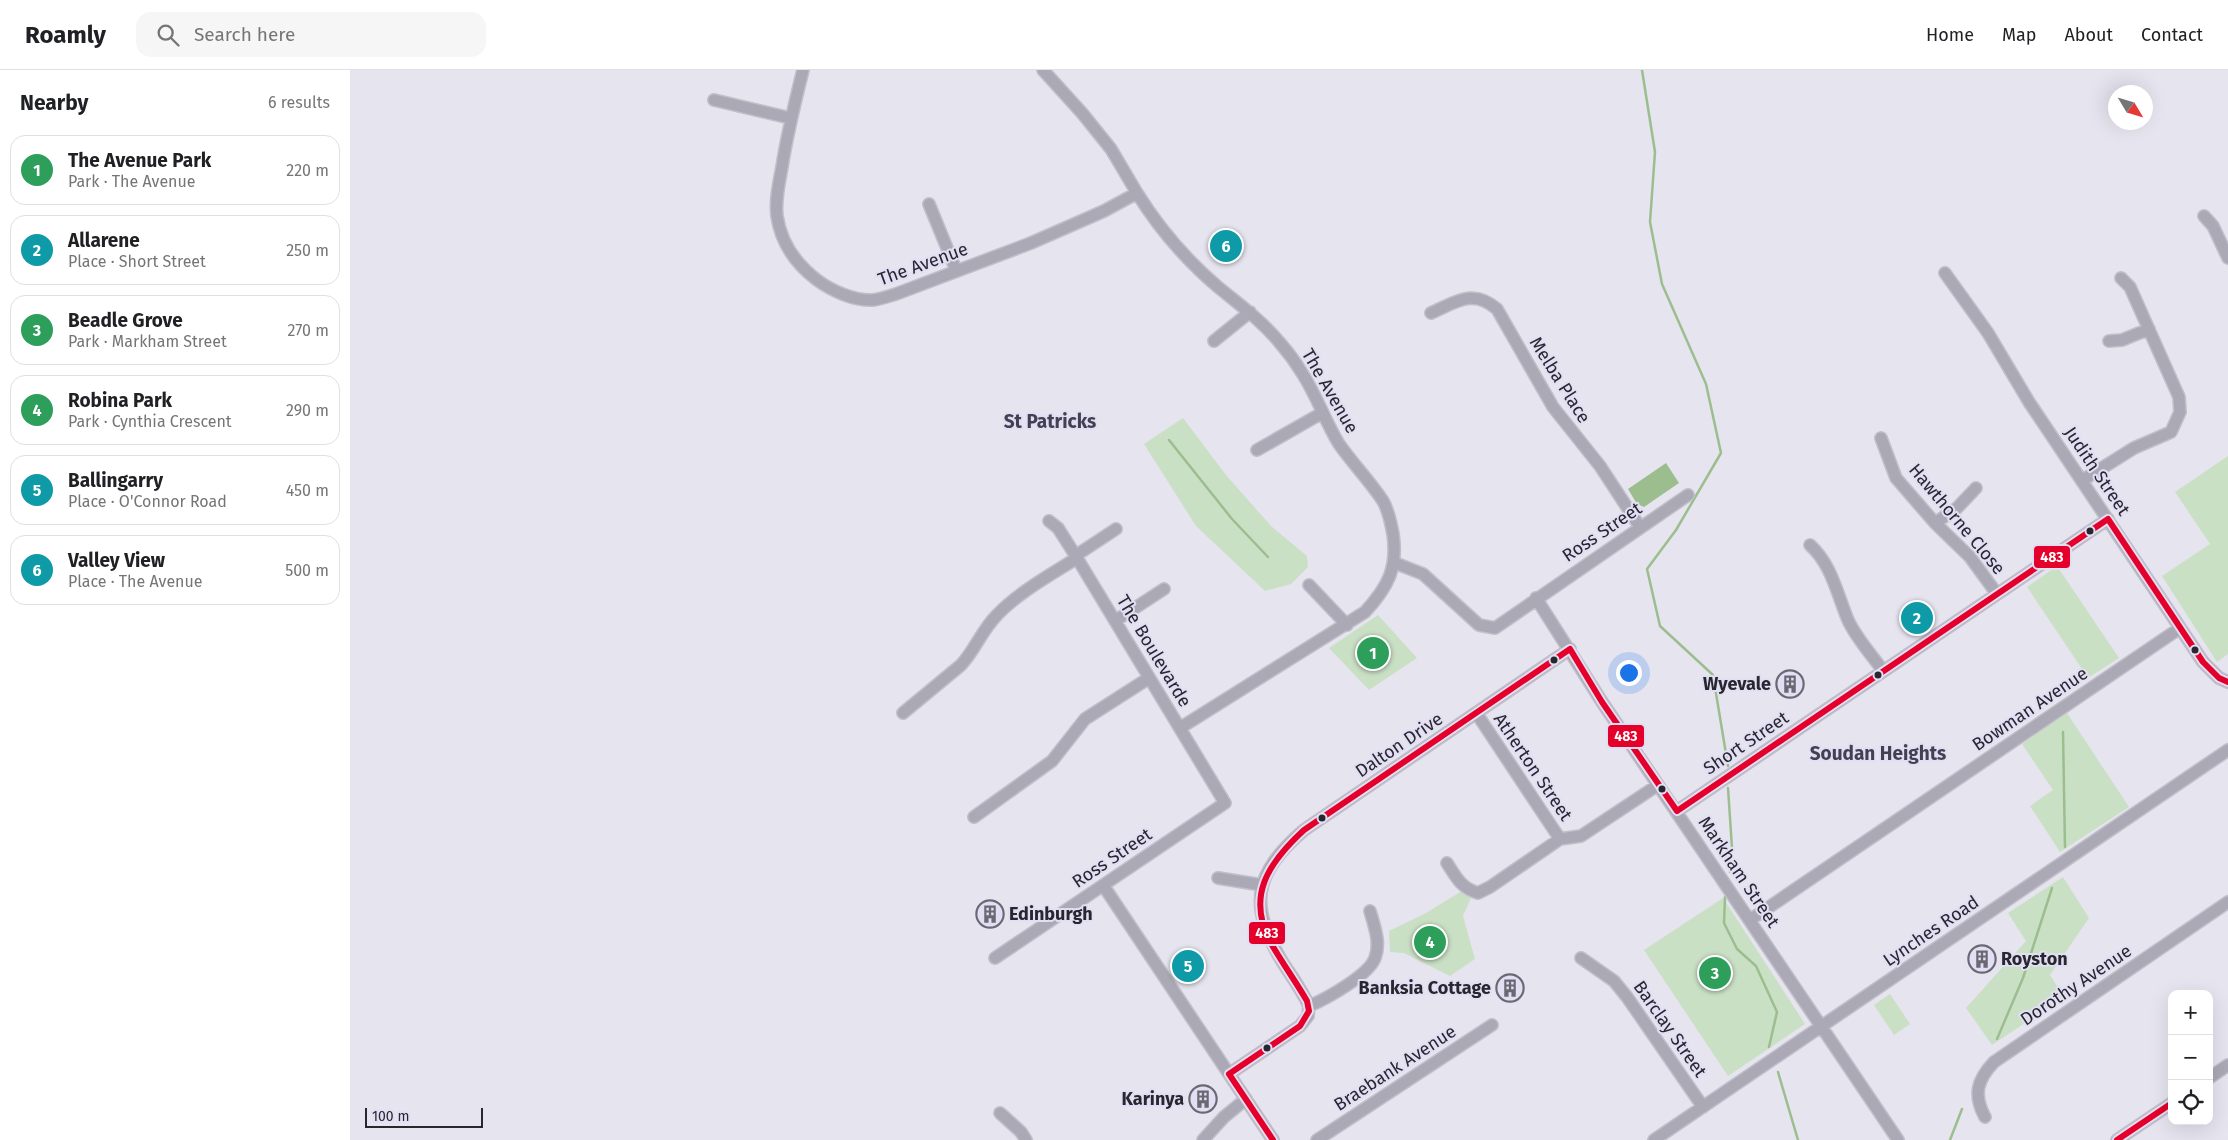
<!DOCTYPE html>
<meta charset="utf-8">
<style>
body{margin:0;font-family:"Fira Sans",sans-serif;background:#f6f6f6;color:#202124}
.controls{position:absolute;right:15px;bottom:15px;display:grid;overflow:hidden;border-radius:10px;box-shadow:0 5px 20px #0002}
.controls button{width:45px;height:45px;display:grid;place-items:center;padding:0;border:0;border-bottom:1px solid #e0e0e0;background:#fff;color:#202124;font:25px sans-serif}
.compass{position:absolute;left:1758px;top:15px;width:45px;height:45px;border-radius:50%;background:#fff;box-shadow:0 5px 20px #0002;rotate:128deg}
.scale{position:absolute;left:15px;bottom:12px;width:118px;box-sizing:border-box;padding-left:5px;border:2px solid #28262e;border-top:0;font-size:14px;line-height:18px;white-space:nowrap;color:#28262e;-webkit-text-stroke:4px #e2dff4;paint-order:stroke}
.you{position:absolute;left:1278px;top:602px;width:18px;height:18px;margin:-12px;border:4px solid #fff;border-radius:50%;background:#1a73e8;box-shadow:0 0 0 8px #1a73e833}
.badge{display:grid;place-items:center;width:32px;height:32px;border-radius:50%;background:#2563eb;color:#fff;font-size:16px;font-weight:700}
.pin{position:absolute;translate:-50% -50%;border:2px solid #fff;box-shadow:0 1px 5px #0006}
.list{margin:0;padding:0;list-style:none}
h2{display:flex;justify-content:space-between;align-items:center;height:65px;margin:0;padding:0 20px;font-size:21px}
h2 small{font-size:16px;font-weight:400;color:#757577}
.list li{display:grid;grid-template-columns:32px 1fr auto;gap:15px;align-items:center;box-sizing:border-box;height:70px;margin:0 10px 10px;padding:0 10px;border:1px solid #e0e0e0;border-radius:15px}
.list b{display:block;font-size:19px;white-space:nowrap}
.list p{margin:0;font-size:16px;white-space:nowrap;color:#757577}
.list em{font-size:16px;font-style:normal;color:#757577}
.icon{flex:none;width:28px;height:28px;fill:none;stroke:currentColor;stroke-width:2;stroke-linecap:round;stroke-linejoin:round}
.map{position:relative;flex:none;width:1878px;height:1070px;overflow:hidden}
header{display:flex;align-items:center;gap:30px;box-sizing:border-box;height:70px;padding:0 25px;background:#fff;border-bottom:1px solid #e0e0e0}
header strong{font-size:24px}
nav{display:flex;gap:28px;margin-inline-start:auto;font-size:18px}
.search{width:350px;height:45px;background:#f6f6f6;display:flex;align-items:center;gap:12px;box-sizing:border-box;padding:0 18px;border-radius:15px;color:#757577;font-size:19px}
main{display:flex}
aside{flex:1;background:#fff}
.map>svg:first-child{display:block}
</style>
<header>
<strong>Roamly</strong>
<div class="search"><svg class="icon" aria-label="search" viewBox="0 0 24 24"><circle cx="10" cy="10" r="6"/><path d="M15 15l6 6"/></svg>Search here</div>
<nav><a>Home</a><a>Map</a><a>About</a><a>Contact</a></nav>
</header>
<main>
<aside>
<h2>Nearby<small>6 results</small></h2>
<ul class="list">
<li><span class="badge" style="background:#2e9e5b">1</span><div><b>The Avenue Park</b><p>Park · The Avenue</p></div><em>220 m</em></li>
<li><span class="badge" style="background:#0f9aa8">2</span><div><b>Allarene</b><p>Place · Short Street</p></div><em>250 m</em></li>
<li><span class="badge" style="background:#2e9e5b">3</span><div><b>Beadle Grove</b><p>Park · Markham Street</p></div><em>270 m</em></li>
<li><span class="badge" style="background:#2e9e5b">4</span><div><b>Robina Park</b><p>Park · Cynthia Crescent</p></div><em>290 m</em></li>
<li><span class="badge" style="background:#0f9aa8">5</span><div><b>Ballingarry</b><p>Place · O'Connor Road</p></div><em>450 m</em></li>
<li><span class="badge" style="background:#0f9aa8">6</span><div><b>Valley View</b><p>Place · The Avenue</p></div><em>500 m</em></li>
</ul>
</aside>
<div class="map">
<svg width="1878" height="1070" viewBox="0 0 1878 1070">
<rect width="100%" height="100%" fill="#e6e4ef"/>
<path fill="#cae0c5" d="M 833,348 L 876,405 L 921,456 L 957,486 L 958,497 L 941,514 L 915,521 L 846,456 L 794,374 Z
M 1878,386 L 1878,584 L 1867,592 L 1812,506 L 1860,474 L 1825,422 Z
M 1707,496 L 1769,588 L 1738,608 L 1677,517 Z
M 1028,545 L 1067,588 L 1019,620 L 979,578 Z
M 1717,643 L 1779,737 L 1710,782 L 1680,736 L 1703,720 L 1672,674 Z
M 1713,807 L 1739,848 L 1700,905 L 1714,927 L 1642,975 L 1616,938 L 1676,871 L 1658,843 Z
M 1110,822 L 1121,828 L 1113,846 L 1125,889 L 1100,906 L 1054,883 L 1040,882 L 1039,861 L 1076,843 Z
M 1373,828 L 1455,954 L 1378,1006 L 1294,880 Z
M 1540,924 L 1560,954 L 1544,965 L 1524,935 Z"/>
<path fill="#9cbe8f" d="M 1316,393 L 1329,413 L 1294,437 L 1287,434 L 1278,419 Z"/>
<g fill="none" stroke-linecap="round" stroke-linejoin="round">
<path stroke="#9cbe8f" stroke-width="2.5" d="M 1292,0 L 1305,82 L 1300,152 L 1312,214 L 1356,314 L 1371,383 L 1326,460 L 1297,499 L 1310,556 L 1363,605 L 1378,696
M 819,370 L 882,449 L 918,487
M 1713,662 L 1715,777
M 1378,718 L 1382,778 L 1380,802
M 1375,827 L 1374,853 L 1387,879 L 1406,896 L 1427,942 L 1419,977
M 1647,969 L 1673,908 L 1702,818
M 1428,1002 L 1448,1070
M 1600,1070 L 1612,1039"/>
<g stroke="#c1bfc8" stroke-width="14">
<path id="minor" d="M 453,0 C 445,32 437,64 432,97 C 429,113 425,130 427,146 C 431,173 446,194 467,210 C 482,221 504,231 523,230 C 531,229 539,226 546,224 L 681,173 L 754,141 L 787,123 L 761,79 L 732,43 L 693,0
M 364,30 L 440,48
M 787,123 C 810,160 835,189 868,217 C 890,235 912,251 930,273 C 938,282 946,293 952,303 C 967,326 975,351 989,374 C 1003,394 1020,411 1033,431 C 1038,440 1041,453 1043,464 C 1048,498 1038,517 1015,542 L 830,658
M 579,134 L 606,200
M 1854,146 L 1863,156 L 1878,188
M 1595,203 L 1638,263 L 1679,332 L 1853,592 L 1869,608 L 1878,612
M 1081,243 C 1106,232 1123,218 1147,239 L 1203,337 L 1250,396 L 1290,457
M 864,271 L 900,242
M 1759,271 L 1772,270 L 1799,259
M 1531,368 L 1546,408 L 1585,453 L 1620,487 L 1647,524
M 907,380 L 972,343
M 1733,410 L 1784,378 L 1821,362 L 1830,342 L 1829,327 L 1780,217 L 1771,208
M 1585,453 L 1607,438 L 1626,418
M 1460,475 C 1482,495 1487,524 1498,550 C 1506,568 1522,585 1533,601
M 725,486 L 766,459
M 1045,493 L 1073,504 L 1129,555 L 1145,558 L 1338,425
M 959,515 L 997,555
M 1186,528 L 1252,632 L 1548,1070
M 765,551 L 814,519
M 553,643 L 611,595 C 625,580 632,560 647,545 C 669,522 700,505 727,488
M 1127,644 L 1210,769
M 1327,741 L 1758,449
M 624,747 L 702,691 L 735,649 L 799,608
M 1097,793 C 1106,807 1111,818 1128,823 L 1140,817 L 1210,769 L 1231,766 L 1308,715
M 868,808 L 912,815
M 753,815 L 923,1070
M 1400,850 L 1830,558
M 645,888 L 875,733 L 727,488 L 708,458 L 699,451
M 1231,888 L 1264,911 L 1277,927 L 1353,1037
M 959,936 C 952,920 942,907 933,893 C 898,835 903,804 954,760 L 1220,579
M 959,936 C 976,929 1019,905 1025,888 C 1031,873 1024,855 1020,841
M 879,1004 L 950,956 L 958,946 L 959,936
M 1859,1008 L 1878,995
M 650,1043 L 671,1062 L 676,1070
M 1635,1047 C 1623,1025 1627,1010 1644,992 L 1878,832
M 853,1070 L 874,1047 L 896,1029
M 967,1070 L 1142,955
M 1304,1070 L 1878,680
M 1767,1070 L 1822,1033"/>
</g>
<use href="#minor" stroke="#aba9b6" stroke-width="11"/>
<g stroke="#e2dff4" stroke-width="10">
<path id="bus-1" d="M 923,1070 L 879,1004 L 950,956 L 959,941 L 957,931 C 946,912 933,894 922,875 C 895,827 918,793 954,760 L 1220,579 L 1252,632 L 1327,741 L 1758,449 L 1853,592 L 1869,608 L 1878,612
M 1767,1070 L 1822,1033"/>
</g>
<use href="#bus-1" stroke="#e4002b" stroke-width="6"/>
</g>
<defs>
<g id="building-ring" transform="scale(1.4375)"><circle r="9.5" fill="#e2dff4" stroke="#6a6872" stroke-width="1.5"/><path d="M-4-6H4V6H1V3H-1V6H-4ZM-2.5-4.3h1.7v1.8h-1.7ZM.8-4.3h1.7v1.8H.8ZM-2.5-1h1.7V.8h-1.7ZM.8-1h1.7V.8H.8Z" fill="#6a6872"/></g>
</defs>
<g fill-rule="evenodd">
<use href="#building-ring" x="1440" y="614"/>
<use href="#building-ring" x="640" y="844"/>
<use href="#building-ring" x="1632" y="889"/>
<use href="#building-ring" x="1160" y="918"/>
<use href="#building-ring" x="853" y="1029"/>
</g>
<g fill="#28262e" stroke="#e2dff4" stroke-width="2">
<circle cx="1740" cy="461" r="4.5"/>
<circle cx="1845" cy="580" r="4.5"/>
<circle cx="1204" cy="590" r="4.5"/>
<circle cx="1528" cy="605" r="4.5"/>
<circle cx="1312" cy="719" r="4.5"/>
<circle cx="972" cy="748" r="4.5"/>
<circle cx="917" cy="978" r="4.5"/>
</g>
<g text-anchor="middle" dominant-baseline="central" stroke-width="4" stroke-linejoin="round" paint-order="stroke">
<g font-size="18" fill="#28262e" stroke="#e2dff4">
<text transform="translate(573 194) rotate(-20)">The Avenue</text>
<text transform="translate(1210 310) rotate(58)">Melba Place</text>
<text transform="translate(980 321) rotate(60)">The Avenue</text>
<text transform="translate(1747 401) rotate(56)">Judith Street</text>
<text transform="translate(1607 449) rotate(50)">Hawthorne Close</text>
<text transform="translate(1252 462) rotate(-34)">Ross Street</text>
<text transform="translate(804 581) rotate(59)">The Boulevarde</text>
<text transform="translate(1680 639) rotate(-34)">Bowman Avenue</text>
<text transform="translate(1396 673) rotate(-34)">Short Street</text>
<text transform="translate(1049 675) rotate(-34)">Dalton Drive</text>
<text transform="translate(1183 697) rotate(56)">Atherton Street</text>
<text transform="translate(762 788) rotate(-34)">Ross Street</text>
<text transform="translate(1389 802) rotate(56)">Markham Street</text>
<text transform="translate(1581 861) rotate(-34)">Lynches Road</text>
<text transform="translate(1726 915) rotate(-34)">Dorothy Avenue</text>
<text transform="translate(1320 959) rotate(55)">Barclay Street</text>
<text transform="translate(1045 998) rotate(-33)">Braebank Avenue</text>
</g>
<g font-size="18" font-weight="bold" fill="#28262e" stroke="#e2dff4" text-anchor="end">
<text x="1421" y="614">Wyevale</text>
<text x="659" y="844" text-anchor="start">Edinburgh</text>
<text x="1651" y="889" text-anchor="start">Royston</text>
<text x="1141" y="918">Banksia Cottage</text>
<text x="834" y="1029">Karinya</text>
</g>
<g font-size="19" font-weight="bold" fill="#434151" stroke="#e2dff4">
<text x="700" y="351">St Patricks</text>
<text x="1528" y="683">Soudan Heights</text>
</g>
</g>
<g stroke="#e2dff4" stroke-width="2">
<rect x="1683" y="475" width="38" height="24" rx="5" fill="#e4002b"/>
<rect x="1257" y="654" width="38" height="24" rx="5" fill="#e4002b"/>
<rect x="898" y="851" width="38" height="24" rx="5" fill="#e4002b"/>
</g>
<g font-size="14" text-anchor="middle" font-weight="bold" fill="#fff">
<text x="1702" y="492">483</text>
<text x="1276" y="671">483</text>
<text x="917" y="868">483</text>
</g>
</svg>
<div class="controls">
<button>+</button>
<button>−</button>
<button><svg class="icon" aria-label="locate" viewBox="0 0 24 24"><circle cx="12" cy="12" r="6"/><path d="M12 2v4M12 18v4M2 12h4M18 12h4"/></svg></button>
</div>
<svg class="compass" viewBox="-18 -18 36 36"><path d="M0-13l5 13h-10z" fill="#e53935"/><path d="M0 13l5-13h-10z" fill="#757577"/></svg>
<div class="scale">100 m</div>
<div class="you"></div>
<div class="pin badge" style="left:1023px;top:583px;background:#2e9e5b">1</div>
<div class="pin badge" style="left:1567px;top:548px;background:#0f9aa8">2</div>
<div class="pin badge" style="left:1365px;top:903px;background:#2e9e5b">3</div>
<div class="pin badge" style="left:1080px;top:872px;background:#2e9e5b">4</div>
<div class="pin badge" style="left:838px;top:896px;background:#0f9aa8">5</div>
<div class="pin badge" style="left:876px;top:176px;background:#0f9aa8">6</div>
</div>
</main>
